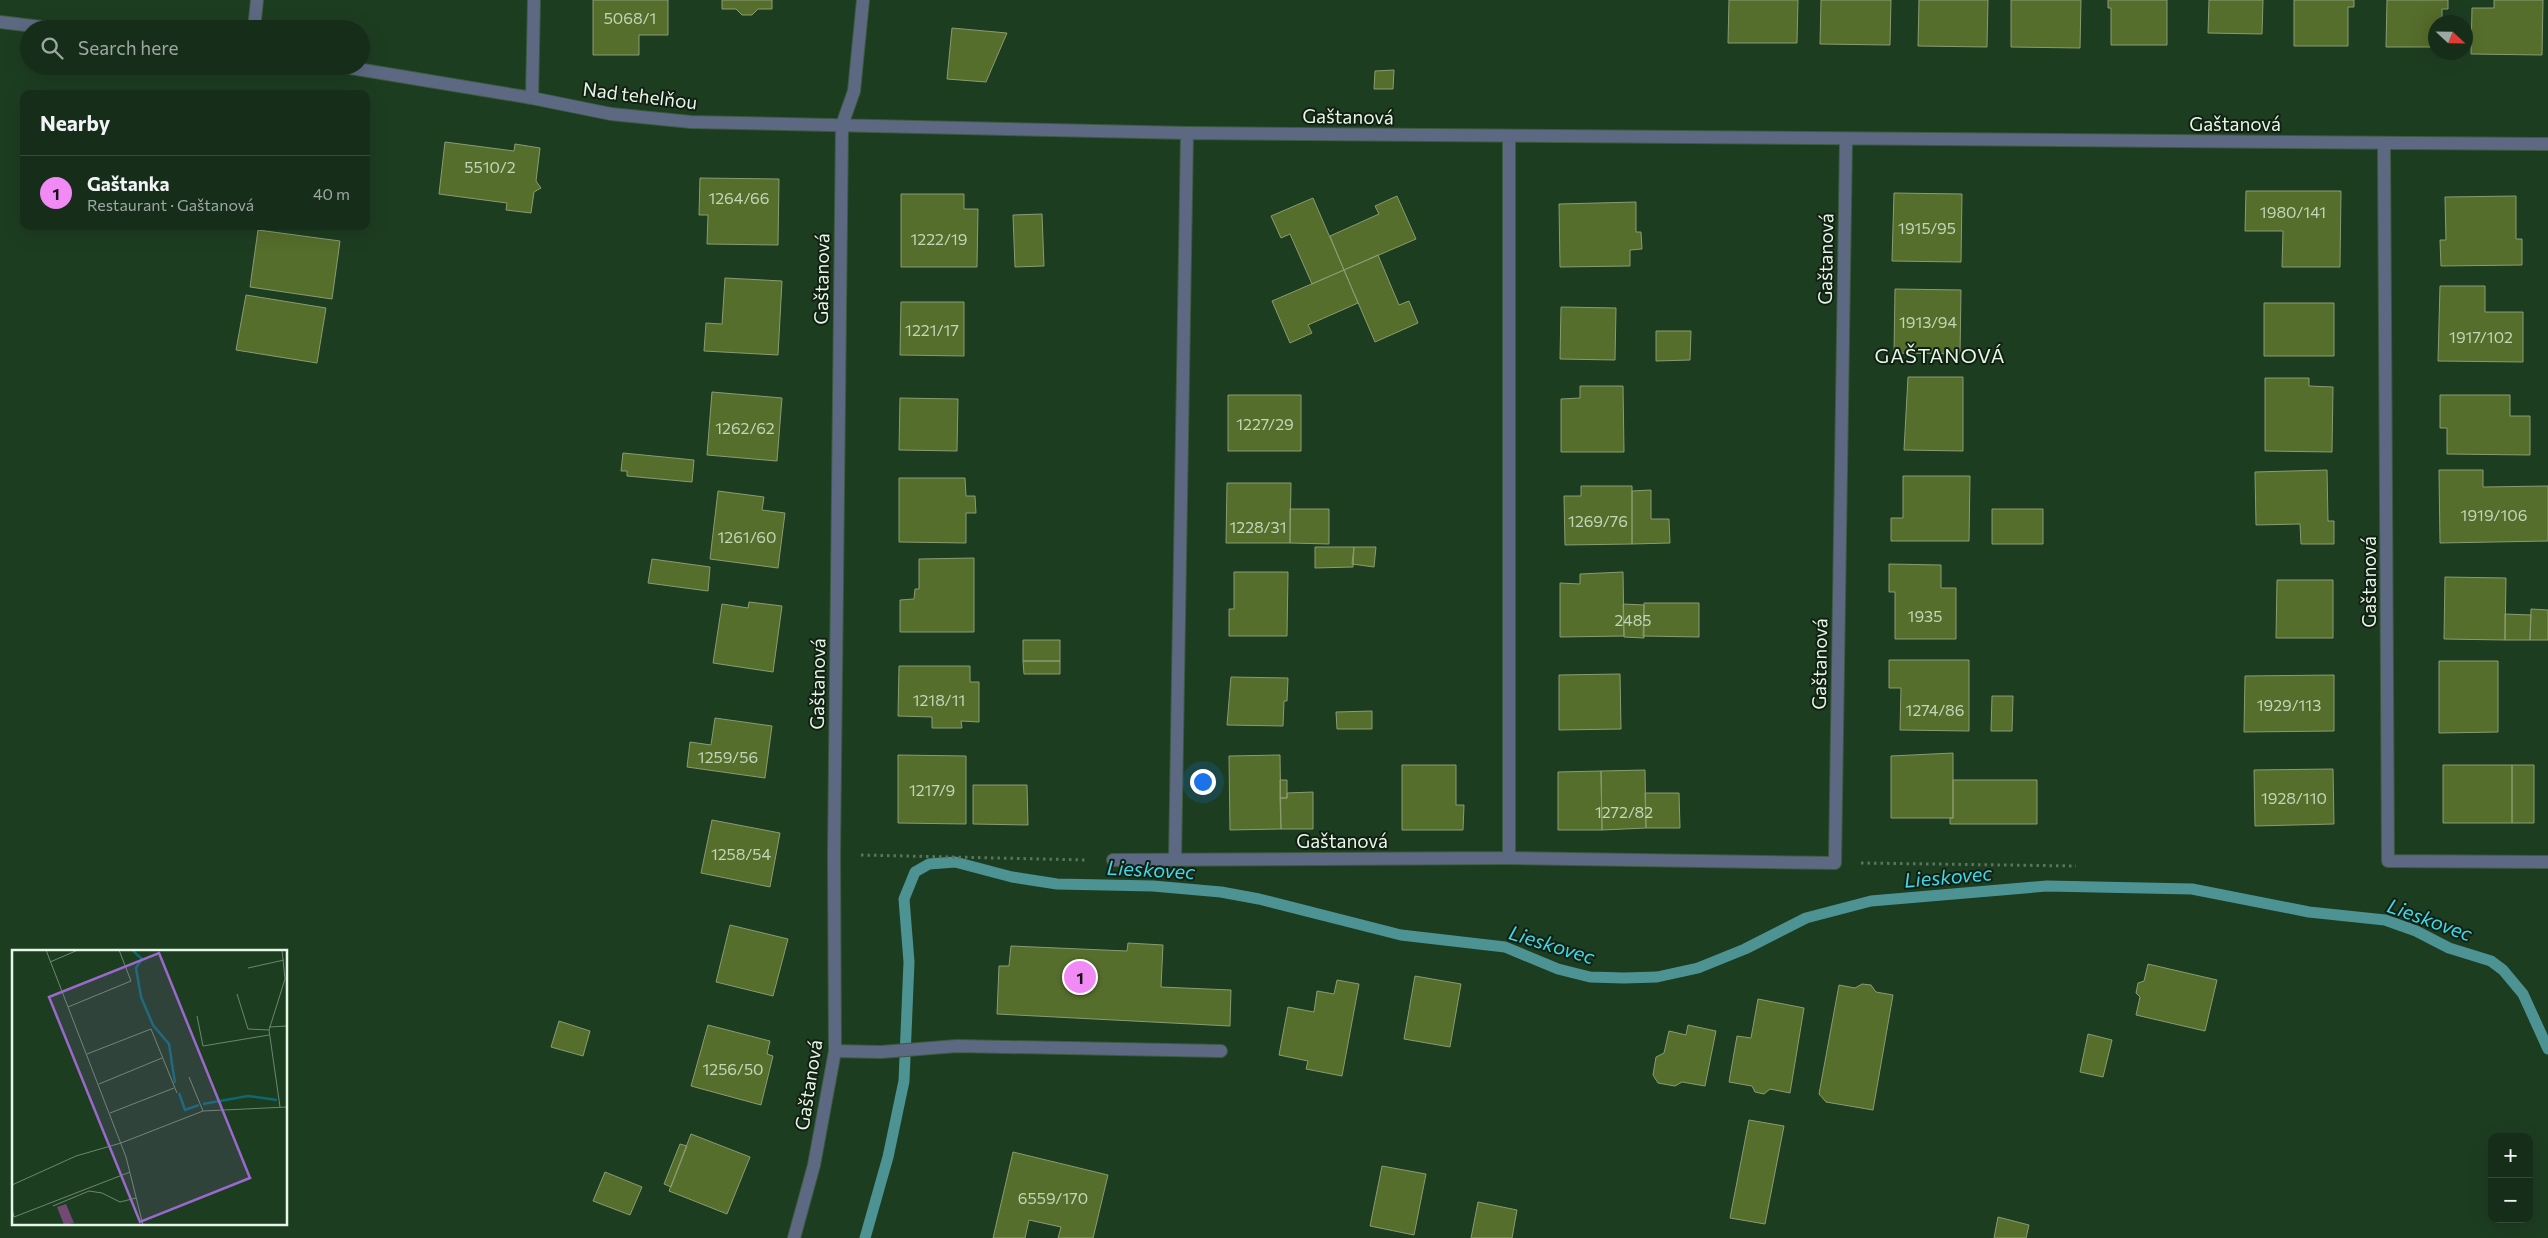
<!DOCTYPE html>
<meta charset="utf-8">
<style>
body{margin:0;font-family:Commissioner,sans-serif;background:#1f3622;color:#f1f3f6}
.controls{position:absolute;right:15px;bottom:15px;display:grid;overflow:hidden;border-radius:10px;box-shadow:0 5px 20px #0002}
.controls button{width:45px;height:45px;display:grid;place-items:center;padding:0;border:0;border-bottom:1px solid #354a38;background:#162e19;color:#f1f3f6;font:25px sans-serif}
.compass{position:absolute;left:2428px;top:15px;width:45px;height:45px;border-radius:50%;background:#162e19;box-shadow:0 5px 20px #0002;rotate:112deg}
.you{position:absolute;left:1202px;top:781px;width:18px;height:18px;margin:-12px;border:4px solid #fff;border-radius:50%;background:#1a73e8;box-shadow:0 0 0 8px #1a73e833}
.badge{display:grid;place-items:center;width:32px;height:32px;border-radius:50%;background:#f18af4;color:#111;font-size:16px;font-weight:700}
.pin{position:absolute;translate:-50% -50%;border:2px solid #fff;box-shadow:0 1px 5px #0006}
.list{margin:0;padding:0;list-style:none}
h2{display:flex;justify-content:space-between;align-items:center;height:65px;margin:0;padding:0 20px;font-size:21px}
h2 small{font-size:16px;font-weight:400;color:#9ea8a2}
.list li{display:grid;grid-template-columns:32px 1fr auto;gap:15px;align-items:center;box-sizing:border-box;height:75px;padding:0 20px;border-top:1px solid #354a38}
.list b{display:block;font-size:19px;white-space:nowrap}
.list p{margin:0;font-size:16px;white-space:nowrap;color:#9ea8a2}
.list em{font-size:16px;font-style:normal;color:#9ea8a2}
.icon{flex:none;width:28px;height:28px;fill:none;stroke:currentColor;stroke-width:2;stroke-linecap:round;stroke-linejoin:round}
.map{position:relative;flex:none;width:2548px;height:1238px;overflow:hidden}
.search{position:absolute;background:#162e19;box-shadow:0 5px 20px #0002;left:20px;top:20px;width:350px;height:55px;display:flex;align-items:center;gap:12px;box-sizing:border-box;padding:0 18px;border-radius:28px;color:#9ea8a2;font-size:19px}
.panel{position:absolute;background:#162e19;box-shadow:0 5px 20px #0002;left:20px;top:90px;width:350px;height:140px;border-radius:10px}
.map>svg:first-child{display:block}
</style>
<div class="map">
<svg width="2548" height="1238" viewBox="0 0 2548 1238">
<rect width="100%" height="100%" fill="#1d3d21"/>
<g fill="none" stroke-linecap="round" stroke-linejoin="round">
<path stroke="#4e9394" stroke-width="11" d="M 865,1238 L 888,1157 L 904,1081 L 909,962 L 904,899 L 915,872 L 929,864 L 955,862 L 1012,877 L 1057,884 L 1153,886 L 1221,892 L 1259,899 L 1401,935 L 1505,947 L 1558,969 L 1590,977 L 1624,978 L 1657,977 L 1698,968 L 1745,949 L 1806,918 L 1871,901 L 2047,886 L 2192,889 L 2309,912 L 2385,920 L 2416,931 L 2449,948 L 2491,961 L 2503,970 L 2523,994 L 2548,1049"/>
</g>
<path fill="#566e2c" stroke="#8a9b72" d="M 593,0 L 668,0 L 668,35 L 639,35 L 639,55 L 593,55 Z
M 722,0 L 772,0 L 772,9 L 758,9 L 752,15 L 742,15 L 736,9 L 722,9 Z
M 1729,0 L 1798,0 L 1797,43 L 1728,43 Z
M 1821,0 L 1891,0 L 1890,45 L 1820,44 Z
M 1919,0 L 1988,0 L 1987,47 L 1918,46 Z
M 2011,0 L 2081,0 L 2080,48 L 2011,47 Z
M 2108,0 L 2167,0 L 2167,45 L 2111,45 L 2111,8 L 2108,8 Z
M 2209,0 L 2263,0 L 2262,34 L 2208,33 Z
M 2294,0 L 2354,0 L 2354,7 L 2348,7 L 2348,46 L 2294,46 Z
M 2387,0 L 2448,0 L 2448,9 L 2442,9 L 2442,22 L 2436,22 L 2436,47 L 2386,47 Z
M 2494,0 L 2543,0 L 2542,55 L 2471,54 L 2472,8 L 2494,8 Z
M 952,28 L 1007,33 L 986,82 L 947,79 Z
M 1394,70 L 1393,89 L 1374,89 L 1375,71 Z
M 445,142 L 514,151 L 515,144 L 540,148 L 536,181 L 541,188 L 534,192 L 531,213 L 506,210 L 507,203 L 439,194 Z
M 700,178 L 779,179 L 778,245 L 707,244 L 708,215 L 699,215 Z
M 2246,191 L 2341,191 L 2340,267 L 2282,267 L 2283,231 L 2245,231 Z
M 1894,193 L 1962,194 L 1961,262 L 1892,261 Z
M 901,194 L 964,194 L 964,209 L 978,209 L 977,267 L 901,267 Z
M 1397,196 L 1416,239 L 1344,270 L 1330,236 L 1379,214 L 1375,206 Z
M 2516,196 L 2516,239 L 2522,239 L 2522,265 L 2441,266 L 2440,240 L 2446,240 L 2445,197 Z
M 1313,198 L 1344,270 L 1312,284 L 1290,234 L 1281,238 L 1271,216 Z
M 1636,202 L 1636,232 L 1641,232 L 1642,249 L 1630,250 L 1630,266 L 1560,267 L 1559,204 Z
M 1042,214 L 1044,266 L 1015,267 L 1013,215 Z
M 258,230 L 340,241 L 332,299 L 250,287 Z
M 1378,255 L 1399,305 L 1409,301 L 1418,323 L 1375,342 L 1344,270 Z
M 1344,270 L 1358,303 L 1308,325 L 1312,333 L 1290,343 L 1272,301 Z
M 725,278 L 782,281 L 778,355 L 704,351 L 706,323 L 722,324 Z
M 2440,286 L 2485,286 L 2485,312 L 2523,312 L 2523,362 L 2438,361 Z
M 1895,289 L 1961,290 L 1960,354 L 1894,353 Z
M 246,295 L 326,308 L 317,363 L 236,350 Z
M 901,302 L 964,302 L 964,356 L 900,355 Z
M 2264,303 L 2334,303 L 2334,356 L 2264,356 Z
M 1561,307 L 1616,308 L 1615,360 L 1560,359 Z
M 1656,331 L 1691,331 L 1690,360 L 1656,361 Z
M 1908,377 L 1963,377 L 1963,451 L 1904,450 Z
M 2265,378 L 2309,378 L 2309,386 L 2333,387 L 2332,452 L 2265,451 Z
M 1580,386 L 1623,386 L 1624,452 L 1561,452 L 1561,399 L 1580,398 Z
M 712,392 L 782,398 L 777,461 L 707,455 Z
M 1228,395 L 1301,395 L 1301,451 L 1228,451 Z
M 2440,395 L 2510,395 L 2510,416 L 2530,416 L 2530,455 L 2447,454 L 2447,428 L 2440,428 Z
M 900,398 L 958,399 L 957,451 L 899,450 Z
M 623,453 L 694,460 L 692,482 L 627,476 L 627,471 L 621,471 Z
M 2327,470 L 2328,521 L 2334,521 L 2334,544 L 2301,544 L 2300,524 L 2256,525 L 2255,472 Z
M 2439,470 L 2483,470 L 2483,487 L 2548,486 L 2548,541 L 2440,543 Z
M 1903,476 L 1970,476 L 1969,541 L 1891,541 L 1891,518 L 1903,518 Z
M 899,478 L 965,478 L 966,496 L 975,496 L 976,513 L 966,513 L 966,543 L 899,542 Z
M 1227,483 L 1291,483 L 1290,543 L 1226,543 Z
M 1581,486 L 1632,486 L 1632,544 L 1565,545 L 1564,496 L 1581,496 Z
M 1651,490 L 1651,519 L 1669,519 L 1670,543 L 1632,544 L 1632,491 Z
M 718,491 L 764,497 L 762,510 L 785,513 L 778,568 L 710,559 Z
M 1290,509 L 1329,509 L 1329,544 L 1290,543 Z
M 1992,509 L 2043,509 L 2043,544 L 1992,544 Z
M 1315,547 L 1354,547 L 1353,567 L 1315,568 Z
M 1354,547 L 1376,547 L 1374,567 L 1352,564 Z
M 974,558 L 974,632 L 900,632 L 900,600 L 914,599 L 915,589 L 919,589 L 919,559 Z
M 652,559 L 710,567 L 708,591 L 648,583 Z
M 1889,564 L 1941,565 L 1941,588 L 1956,588 L 1956,639 L 1895,639 L 1895,592 L 1889,592 Z
M 1234,572 L 1288,572 L 1287,636 L 1229,636 L 1229,609 L 1234,609 Z
M 1623,572 L 1624,636 L 1560,637 L 1560,583 L 1580,584 L 1580,574 Z
M 2445,577 L 2506,578 L 2505,640 L 2444,639 Z
M 2277,580 L 2333,580 L 2333,638 L 2276,638 Z
M 749,602 L 782,606 L 773,672 L 713,663 L 722,604 L 748,608 Z
M 1644,603 L 1699,603 L 1699,637 L 1643,636 Z
M 1623,604 L 1644,605 L 1644,638 L 1624,637 Z
M 2531,609 L 2548,610 L 2548,640 L 2530,640 Z
M 2505,614 L 2531,615 L 2530,640 L 2505,640 Z
M 1023,640 L 1060,640 L 1060,661 L 1023,661 Z
M 1889,660 L 1969,660 L 1969,731 L 1900,730 L 1901,688 L 1889,688 Z
M 1023,661 L 1060,661 L 1060,674 L 1024,674 Z
M 2439,661 L 2498,661 L 2498,732 L 2439,733 Z
M 899,666 L 970,666 L 970,682 L 979,682 L 979,722 L 961,721 L 962,728 L 932,728 L 932,717 L 898,716 Z
M 1620,674 L 1621,729 L 1559,730 L 1559,675 Z
M 2334,675 L 2334,731 L 2244,732 L 2245,676 Z
M 1231,677 L 1288,678 L 1287,701 L 1284,701 L 1283,726 L 1227,725 Z
M 1992,696 L 2013,696 L 2012,731 L 1991,731 Z
M 1372,711 L 1372,729 L 1337,729 L 1336,712 Z
M 715,718 L 772,726 L 765,778 L 687,767 L 690,742 L 711,745 Z
M 1953,753 L 1953,818 L 1891,818 L 1891,756 Z
M 898,755 L 966,756 L 966,824 L 898,823 Z
M 1280,755 L 1281,829 L 1230,830 L 1229,756 Z
M 1402,765 L 1456,765 L 1456,805 L 1464,805 L 1463,830 L 1402,830 Z
M 2443,765 L 2512,765 L 2512,823 L 2443,823 Z
M 2512,765 L 2534,765 L 2534,823 L 2512,823 Z
M 2333,769 L 2334,824 L 2255,826 L 2254,770 Z
M 1645,770 L 1646,828 L 1602,830 L 1601,771 Z
M 1601,771 L 1602,830 L 1558,830 L 1558,772 Z
M 1280,780 L 1287,780 L 1287,798 L 1280,798 Z
M 1953,780 L 2037,780 L 2037,824 L 1950,824 L 1950,818 L 1953,818 Z
M 973,785 L 1027,785 L 1028,825 L 973,824 Z
M 1313,792 L 1313,829 L 1281,829 L 1280,798 L 1287,798 L 1287,793 Z
M 1645,793 L 1679,793 L 1680,828 L 1646,828 Z
M 712,820 L 780,833 L 770,887 L 701,873 Z
M 730,925 L 788,939 L 773,996 L 716,982 Z
M 1128,943 L 1163,945 L 1161,987 L 1231,990 L 1230,1026 L 997,1014 L 999,966 L 1009,966 L 1011,946 L 1127,951 Z
M 2148,964 L 2217,980 L 2205,1031 L 2136,1015 L 2140,997 L 2136,993 L 2138,983 L 2144,981 Z
M 1415,976 L 1461,984 L 1450,1047 L 1404,1039 Z
M 1337,980 L 1359,984 L 1342,1076 L 1306,1069 L 1308,1061 L 1279,1055 L 1288,1007 L 1314,1012 L 1317,991 L 1334,994 Z
M 1862,984 L 1871,985 L 1876,992 L 1893,995 L 1873,1110 L 1826,1102 L 1819,1094 L 1839,985 L 1855,988 Z
M 1758,999 L 1804,1008 L 1790,1093 L 1770,1089 L 1764,1094 L 1755,1092 L 1752,1086 L 1729,1082 L 1737,1036 L 1751,1038 Z
M 559,1021 L 590,1031 L 583,1056 L 551,1047 Z
M 708,1025 L 770,1041 L 767,1054 L 773,1056 L 761,1105 L 691,1086 Z
M 1688,1025 L 1716,1031 L 1705,1086 L 1682,1082 L 1675,1086 L 1658,1083 L 1653,1075 L 1656,1057 L 1664,1053 L 1669,1031 L 1686,1035 Z
M 2088,1034 L 2112,1040 L 2103,1077 L 2080,1072 Z
M 1749,1120 L 1784,1126 L 1765,1224 L 1730,1218 Z
M 691,1134 L 750,1157 L 727,1214 L 669,1191 Z
M 680,1144 L 687,1146 L 671,1187 L 664,1184 Z
M 1013,1152 L 1108,1175 L 1093,1238 L 1058,1238 L 1061,1227 L 1029,1220 L 1025,1238 L 993,1238 Z
M 1382,1166 L 1426,1174 L 1414,1235 L 1370,1226 Z
M 605,1172 L 642,1187 L 630,1215 L 593,1201 Z
M 1478,1202 L 1517,1210 L 1512,1238 L 1471,1238 Z
M 1998,1217 L 2029,1225 L 2026,1238 L 1994,1238 Z"/>
<g fill="none" stroke-linecap="round" stroke-linejoin="round">
<g stroke="#3d5b41" stroke-width="14">
<path id="service" d="M 0,22 L 58,29
M 254,29 L 257,0
M 339,66 L 532,98
M 835,1051 L 881,1052 L 957,1046 L 1221,1051"/>
</g>
<g stroke="#3d5b41" stroke-width="14">
<path id="minor" d="M 534,0 L 532,98 L 611,114 L 691,122 L 1187,133 L 2548,144
M 2384,143 L 2388,861 L 2548,862
M 1509,858 L 1509,136
M 1113,860 L 1509,858 L 1835,863 L 1846,140
M 1175,860 L 1187,133
M 794,1238 L 814,1165 L 835,1051 L 834,855 L 842,125 L 854,91 L 863,0"/>
</g>
<path stroke="#5a755d" stroke-width="3" stroke-dasharray="2.5 4" stroke-linecap="butt" d="M 861,855 L 1087,860
M 1861,863 L 2076,866"/>
<use href="#service" stroke="#5d6983" stroke-width="12"/>
<use href="#minor" stroke="#5d6983" stroke-width="12"/>
</g>
<g text-anchor="middle" dominant-baseline="central" stroke-width="4" stroke-linejoin="round" paint-order="stroke">
<g font-size="16" fill="#c1d5b8">
<text x="630" y="17">5068/1</text>
<text x="490" y="166">5510/2</text>
<text x="739" y="197">1264/66</text>
<text x="2293" y="211">1980/141</text>
<text x="1927" y="227">1915/95</text>
<text x="939" y="238">1222/19</text>
<text x="1928" y="321">1913/94</text>
<text x="932" y="329">1221/17</text>
<text x="2481" y="336">1917/102</text>
<text x="1265" y="423">1227/29</text>
<text x="745" y="427">1262/62</text>
<text x="2494" y="514">1919/106</text>
<text x="1598" y="520">1269/76</text>
<text x="1258" y="526">1228/31</text>
<text x="747" y="536">1261/60</text>
<text x="1925" y="615">1935</text>
<text x="1633" y="619">2485</text>
<text x="939" y="699">1218/11</text>
<text x="2289" y="704">1929/113</text>
<text x="1935" y="709">1274/86</text>
<text x="728" y="756">1259/56</text>
<text x="932" y="789">1217/9</text>
<text x="2294" y="797">1928/110</text>
<text x="1624" y="811">1272/82</text>
<text x="741" y="853">1258/54</text>
<text x="733" y="1068">1256/50</text>
<text x="1053" y="1197">6559/170</text>
</g>
<g font-size="19" fill="#e5f7e6" stroke="#122013">
<text transform="translate(640 95) rotate(7)">Nad tehelňou</text>
<text transform="translate(1348 116) rotate(1)">Gaštanová</text>
<text x="2235" y="123">Gaštanová</text>
<text transform="translate(1825 259) rotate(-89)">Gaštanová</text>
<text transform="translate(821 279) rotate(-89)">Gaštanová</text>
<text transform="translate(2368 582) rotate(-90)">Gaštanová</text>
<text transform="translate(1819 664) rotate(-89)">Gaštanová</text>
<text transform="translate(817 684) rotate(-89)">Gaštanová</text>
<text x="1342" y="840">Gaštanová</text>
<text transform="translate(808 1085) rotate(-81)">Gaštanová</text>
</g>
<g font-size="20" letter-spacing="1" fill="#e5f7e6" stroke="#122013">
<text x="1940" y="355">GAŠTANOVÁ</text>
</g>
<g font-size="20" font-style="italic" fill="#3ddaeb" stroke="#122013">
<text transform="translate(1151 869) rotate(3)">Lieskovec</text>
<text transform="translate(1948 876) rotate(-5)">Lieskovec</text>
<text transform="translate(2430 919) rotate(20)">Lieskovec</text>
<text transform="translate(1552 944) rotate(17)">Lieskovec</text>
</g>
</g>
<g transform="translate(12 950)">
<rect width="275" height="275" fill="#1d3d21"/>
<path d="M 54,254 L 62,273 L 52,275 L 45,257 Z" fill="#734874"/>
<path fill="none" stroke="#0e6871" stroke-width="2.5" d="M 120,0 L 130,9 L 124,18 L 129,47 L 141,75 L 157,94 L 163,133M 167,143 L 173,160 L 187,155M 191,154 L 236,146 L 265,150"/>
<path fill="none" stroke="#6d8770" stroke-width="1" d="M 34,0 L 114,207 L 131,275M 38,12 L 66,0M 236,18 L 272,10M 225,44 L 236,79 L 257,80M 56,57 L 119,31 L 107,0M 185,66 L 191,96 L 257,85M 257,77 L 275,76M 75,104 L 139,79 L 165,143M 177,127 L 191,161M 87,134 L 150,108M 268,157 L 257,80 L 273,29 L 270,0M 98,163 L 162,138M 0,235 L 64,206 L 109,193 L 191,161 L 275,157M 41,256 L 77,241 L 90,243 L 108,252 L 124,248M 0,259 L 2,267 L 118,222"/>
<path fill="#9b69cb" fill-opacity="0.15" stroke="#9b69cb" stroke-width="2.5" d="M 147,3 L 238,228 L 128,272 L 37,47 Z"/>
<rect width="275" height="275" fill="none" stroke="#e5f7e6" stroke-width="2.5"/>
</g>
</svg>
<div class="controls">
<button>+</button>
<button>−</button>
</div>
<svg class="compass" viewBox="-18 -18 36 36"><path d="M0-13l5 13h-10z" fill="#e53935"/><path d="M0 13l5-13h-10z" fill="#9ea8a2"/></svg>
<div class="you"></div>
<div class="pin badge" style="left:1080px;top:977px">1</div>
<div class="search"><svg class="icon" aria-label="search" viewBox="0 0 24 24"><circle cx="10" cy="10" r="6"/><path d="M15 15l6 6"/></svg>Search here</div>
<section class="panel">
<h2>Nearby<small></small></h2>
<ul class="list">
<li><span class="badge">1</span><div><b>Gaštanka</b><p>Restaurant · Gaštanová</p></div><em>40 m</em></li>
</ul>
</section>
</div>
